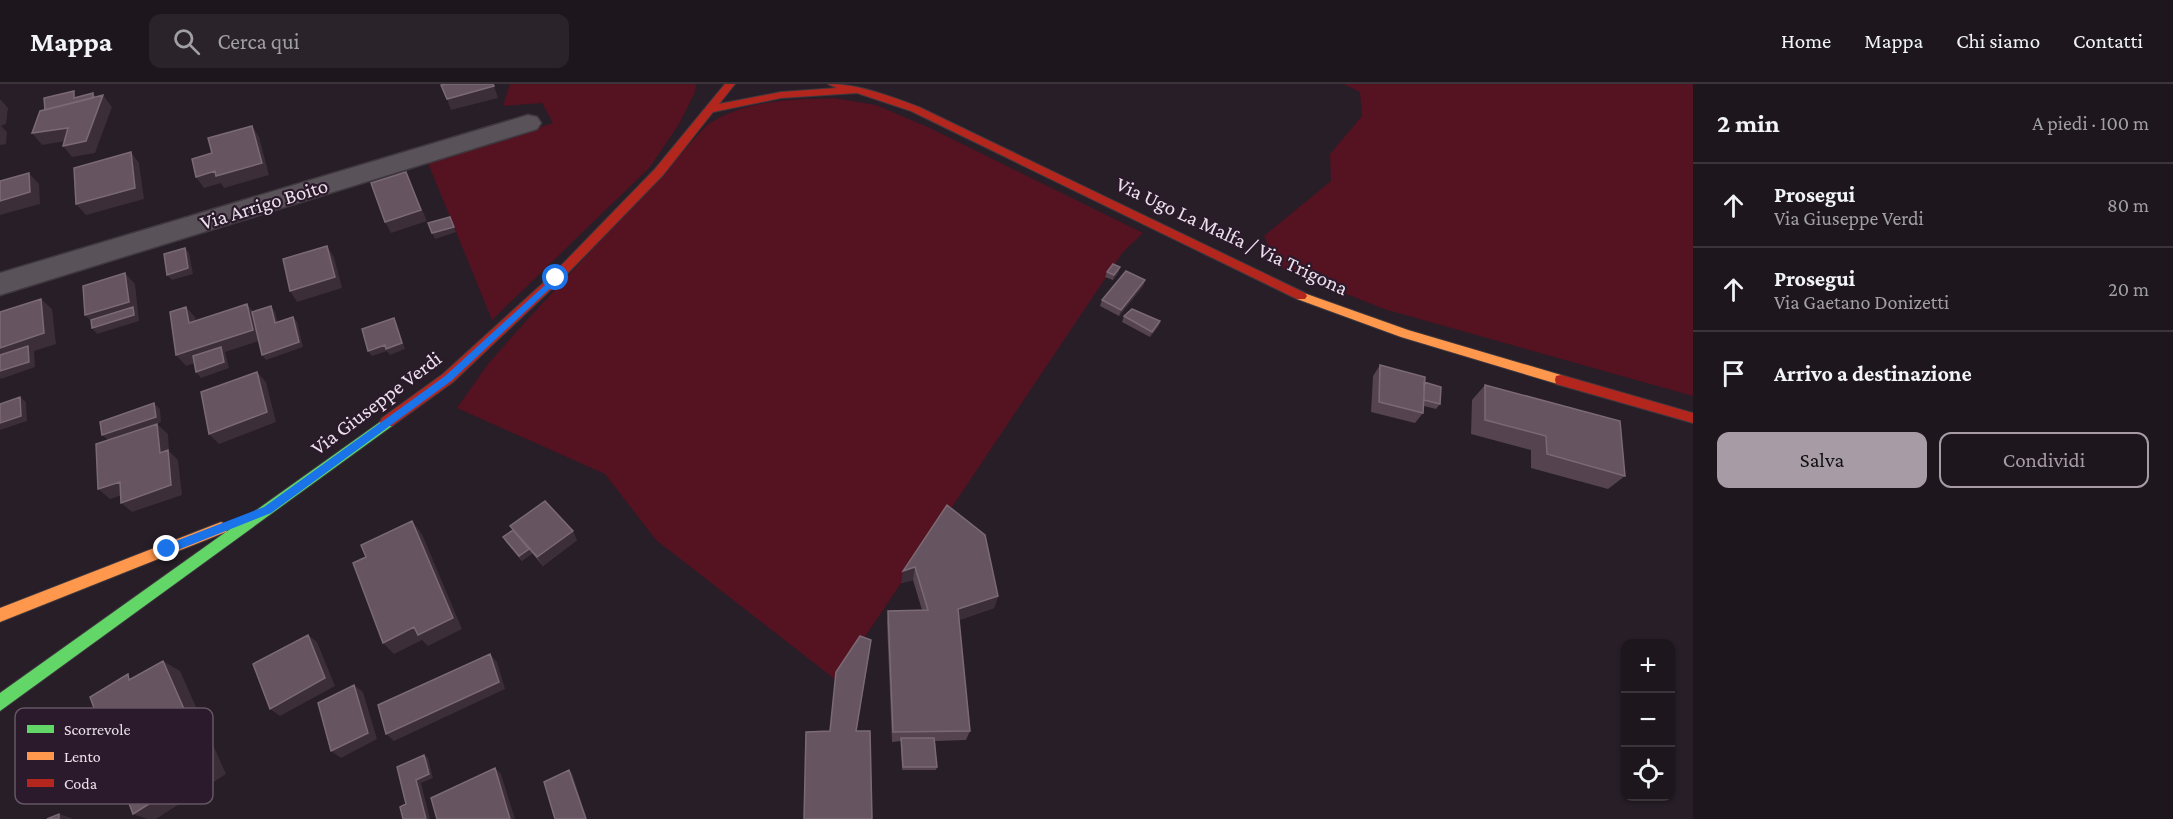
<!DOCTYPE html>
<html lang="it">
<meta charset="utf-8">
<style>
body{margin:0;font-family:"Crimson Pro",serif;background:#2a232a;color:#f1f3f6}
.controls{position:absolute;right:18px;bottom:18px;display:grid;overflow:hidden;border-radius:12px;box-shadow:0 2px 4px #0004}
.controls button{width:54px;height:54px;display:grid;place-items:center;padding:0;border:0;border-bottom:2px solid #3b353b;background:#1d161d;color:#f1f3f6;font:30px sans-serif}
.stop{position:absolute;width:18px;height:18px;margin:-14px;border:4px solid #1a73e8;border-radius:50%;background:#fff}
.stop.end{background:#1a73e8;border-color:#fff;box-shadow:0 2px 6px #0008}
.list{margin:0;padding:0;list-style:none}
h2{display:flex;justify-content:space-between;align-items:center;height:78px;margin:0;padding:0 24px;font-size:26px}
h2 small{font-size:20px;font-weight:400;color:#a09fa4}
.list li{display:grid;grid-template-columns:39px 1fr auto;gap:18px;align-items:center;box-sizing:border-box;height:84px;padding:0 24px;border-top:2px solid #3b353b}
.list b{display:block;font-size:22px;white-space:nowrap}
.list p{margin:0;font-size:20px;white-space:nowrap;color:#a09fa4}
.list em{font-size:20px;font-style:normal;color:#a09fa4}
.actions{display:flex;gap:12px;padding:18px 24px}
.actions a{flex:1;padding:14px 0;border:2px solid #a79ca6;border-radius:12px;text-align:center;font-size:21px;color:#a79ca6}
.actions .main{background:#a79ca6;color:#111}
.icon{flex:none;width:33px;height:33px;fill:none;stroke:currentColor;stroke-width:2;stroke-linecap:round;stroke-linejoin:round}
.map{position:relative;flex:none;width:1693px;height:735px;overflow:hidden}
header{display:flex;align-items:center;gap:36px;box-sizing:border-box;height:84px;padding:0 30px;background:#1d161d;border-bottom:2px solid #3b353b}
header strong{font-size:28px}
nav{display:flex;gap:33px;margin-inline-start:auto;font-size:21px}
.search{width:420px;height:54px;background:#2a232a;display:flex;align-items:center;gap:15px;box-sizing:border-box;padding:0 21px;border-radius:12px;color:#a09fa4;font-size:22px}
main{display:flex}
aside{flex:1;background:#1d161d}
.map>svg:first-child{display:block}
</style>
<header>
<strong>Mappa</strong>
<div class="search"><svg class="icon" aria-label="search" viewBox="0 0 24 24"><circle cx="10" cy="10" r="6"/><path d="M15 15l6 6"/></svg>Cerca qui</div>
<nav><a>Home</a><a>Mappa</a><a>Chi siamo</a><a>Contatti</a></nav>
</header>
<main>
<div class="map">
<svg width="1693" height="735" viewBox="0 0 1693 735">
<rect width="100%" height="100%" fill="#271e27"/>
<path fill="#551221" d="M 510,0 L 696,0 L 695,8 L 679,40 L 650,83 L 492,236 L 428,79 L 553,39 L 542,19 L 503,22 Z
M 1344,0 L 1693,0 L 1693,312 L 1384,225 L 1277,182 L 1264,152 L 1331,97 L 1330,70 L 1362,32 L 1360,8 Z
M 834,14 L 876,21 L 930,44 L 1143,149 L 1123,168 L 836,596 L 656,456 L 605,390 L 457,324 L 488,280 L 517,247 L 707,41 C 746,15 789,16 834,14 Z"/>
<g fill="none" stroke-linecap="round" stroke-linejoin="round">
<g stroke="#3f383f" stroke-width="3">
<path id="street" d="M 528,31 L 537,33 L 541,39 L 537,45 L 0,211 L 0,189 Z"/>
</g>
<g stroke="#3f383f" stroke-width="2">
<path id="fast" d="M 387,333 L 392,334 L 394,338 L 392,342 L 0,627 L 0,609 Z"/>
</g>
<g stroke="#3f383f" stroke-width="2">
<path id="slow" d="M 1301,208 L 1408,246 L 1561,291 L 1567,296 L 1561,301 L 1401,253 L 1297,215 L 1295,212 L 1297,209 Z
M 221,438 L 226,440 L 228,444 L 226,448 L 0,538 L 0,524 Z"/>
</g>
<g stroke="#3f383f" stroke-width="2">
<path id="jam" d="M 725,0 L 735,0 L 719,20 L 781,8 L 837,4 L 828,0 C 859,0 890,12 919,23 L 1305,209 L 1307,212 L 1305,215 L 1297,215 L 911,27 L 857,9 L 781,14 L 713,28 L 663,91 L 560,197 L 453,298 L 392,342 L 382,342 L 380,338 L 382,334 L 443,290 L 552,191 L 655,85 Z
M 1561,291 L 1693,329 L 1693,339 L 1556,300 L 1555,296 L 1556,292 Z"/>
</g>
<use href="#street" fill="#5a5259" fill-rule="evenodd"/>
<use href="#fast" fill="#63d668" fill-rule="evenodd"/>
<use href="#slow" fill="#ff974d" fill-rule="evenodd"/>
<use href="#jam" fill="#b3261e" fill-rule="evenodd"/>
</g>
<path fill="#55444f" d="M 1120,183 L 1118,189 L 1113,196 L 1105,193 L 1107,188 Z
M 1145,196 L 1143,202 L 1119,232 L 1100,222 L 1102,216 Z
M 1124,232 L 1160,237 L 1158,243 L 1150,253 L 1122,238 Z
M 1380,281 L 1424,298 L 1440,320 L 1436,325 L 1424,322 L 1423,329 L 1415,339 L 1371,328 L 1373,292 Z
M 1485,301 L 1625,392 L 1608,405 L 1531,384 L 1531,366 L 1471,350 L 1472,316 Z
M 947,421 L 998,512 L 994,524 L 959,536 L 970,647 L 966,656 L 935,657 L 937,683 L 936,686 L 902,686 L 901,657 L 892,658 L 887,538 L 888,527 L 922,526 L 913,496 L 901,499 Z
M 510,442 L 577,456 L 543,482 L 532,469 L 522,477 L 506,458 L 503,453 L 513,446 Z"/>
<path fill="#3c2e38" d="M 494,2 L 498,14 L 451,26 L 447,15 Z
M 93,9 L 98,15 L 103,11 L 112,23 L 95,69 L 72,73 L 63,62 L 98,26 L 50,38 Z
M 0,15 L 8,24 L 6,40 L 1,42 L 7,48 L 6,60 L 0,61 Z
M 252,42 L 259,53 L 269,91 L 224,104 L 221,99 L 204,104 L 196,93 Z
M 68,44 L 77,55 L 42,61 L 32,49 Z
M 131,68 L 139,79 L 144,115 L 86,131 L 76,120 Z
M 406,88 L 427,137 L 391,149 L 385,138 Z
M 29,89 L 39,100 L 40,120 L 0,131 L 0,117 Z
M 450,133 L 456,148 L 435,155 L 432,149 Z
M 327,162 L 334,173 L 342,204 L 297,218 L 290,207 Z
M 185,164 L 189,169 L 193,190 L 172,196 L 167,191 Z
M 1120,183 L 1118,189 L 1113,196 L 1114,191 Z
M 125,189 L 135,200 L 139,237 L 97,250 L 92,244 L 96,242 L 85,231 Z
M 1145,196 L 1143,202 L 1119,232 L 1121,226 Z
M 41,215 L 52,225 L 56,260 L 34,267 L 35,283 L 1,295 L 0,293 L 0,264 Z
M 247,220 L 256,231 L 262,256 L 225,268 L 229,284 L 201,294 L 196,288 L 222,270 L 186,282 L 176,271 Z
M 271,222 L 275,228 L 279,244 L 275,239 Z
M 186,223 L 195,233 L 198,250 L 189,239 Z
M 293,233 L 297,238 L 303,263 L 266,276 L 262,271 Z
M 394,234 L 397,240 L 405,265 L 390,271 L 387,267 L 372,272 L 368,267 L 385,261 Z
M 1160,237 L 1158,243 L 1150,253 L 1152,248 Z
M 257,288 L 266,298 L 276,338 L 219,360 L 209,350 Z
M 20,313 L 26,318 L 27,337 L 0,346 L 0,339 Z
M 154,319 L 160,325 L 161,338 L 108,356 L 102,351 Z
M 157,340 L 168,350 L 169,367 L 178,376 L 182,411 L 132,428 L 121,419 L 160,369 Z
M 120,398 L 131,408 L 110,415 L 98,405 Z
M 412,437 L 422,450 L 462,545 L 428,562 L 422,556 L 394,570 L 383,559 Z
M 573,447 L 577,456 L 543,482 L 537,473 Z
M 529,465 L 532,470 L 522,477 L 519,472 Z
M 915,483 L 913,496 L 901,499 L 903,487 Z
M 998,512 L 994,524 L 956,537 L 958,525 Z
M 308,551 L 317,558 L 335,602 L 280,632 L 270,625 Z
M 871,556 L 870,564 L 856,653 L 856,647 Z
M 490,570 L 497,578 L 505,605 L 394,657 L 386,650 Z
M 163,577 L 180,587 L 226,690 L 156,735 L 147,735 L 133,730 Z
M 354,601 L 363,608 L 377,655 L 341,674 L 331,667 Z
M 424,671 L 428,674 L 433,694 L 421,699 L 430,735 L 426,735 L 416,696 Z
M 495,684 L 501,690 L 515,735 L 510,735 Z
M 569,686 L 572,689 L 587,735 L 586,735 Z
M 59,730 L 74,735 L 59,735 Z"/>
<path fill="#665560" stroke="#7b6a75" stroke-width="1.5" d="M 446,0 L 493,0 L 494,2 L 447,15 L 441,1 Z
M 74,7 L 74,14 L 93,9 L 93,14 L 45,26 L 44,14 Z
M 103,11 L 86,57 L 63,62 L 68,44 L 32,49 L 40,27 Z
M 252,42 L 262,79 L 216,92 L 215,87 L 196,93 L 192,75 L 212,69 L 208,54 Z
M 131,68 L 135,104 L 76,120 L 74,84 Z
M 406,88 L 421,126 L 385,138 L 371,99 Z
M 29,89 L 30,108 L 0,117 L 0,97 Z
M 450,133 L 454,143 L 432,149 L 428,139 Z
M 327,162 L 335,193 L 290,207 L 283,175 Z
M 185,164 L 188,184 L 167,191 L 164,170 Z
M 1113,180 L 1120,183 L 1114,191 L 1107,188 Z
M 1126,187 L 1145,196 L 1121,226 L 1102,216 Z
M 125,189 L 129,218 L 85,231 L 83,202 Z
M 41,215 L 44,249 L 0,264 L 0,228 Z
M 247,220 L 253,246 L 176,271 L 170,228 L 186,223 L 189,239 Z
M 271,222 L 275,239 L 293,233 L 299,258 L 262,271 L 252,228 Z
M 133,223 L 134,231 L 92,244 L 91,236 Z
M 1132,225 L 1160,237 L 1152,248 L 1124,232 Z
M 394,234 L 402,259 L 386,265 L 385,261 L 368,267 L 362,245 Z
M 28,262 L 29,278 L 0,287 L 0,271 Z
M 221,263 L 224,278 L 196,288 L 193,272 Z
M 1380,281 L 1425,293 L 1423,329 L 1379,318 Z
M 257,288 L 267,328 L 209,350 L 201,308 Z
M 1424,298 L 1441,303 L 1440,320 L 1424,316 Z
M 1485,301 L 1620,337 L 1625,392 L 1547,370 L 1546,352 L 1485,336 Z
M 20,313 L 21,332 L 0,339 L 0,320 Z
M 154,319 L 156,333 L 102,351 L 100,338 Z
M 157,340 L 160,369 L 168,366 L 171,401 L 121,419 L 120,398 L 98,405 L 96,360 Z
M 545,417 L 573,447 L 537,473 L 510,442 Z
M 947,421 L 985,451 L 998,512 L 958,525 L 970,647 L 893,648 L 888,527 L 928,526 L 915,483 L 903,487 Z
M 412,437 L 453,534 L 418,551 L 414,543 L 383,559 L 353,479 L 366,473 L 361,461 Z
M 513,446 L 529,465 L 519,472 L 503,453 Z
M 308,551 L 325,594 L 270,625 L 253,580 Z
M 860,552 L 871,556 L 856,647 L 870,647 L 872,735 L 804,735 L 806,648 L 830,647 L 836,588 Z
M 490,570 L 499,598 L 386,650 L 378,621 Z
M 163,577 L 209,682 L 133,730 L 90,613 L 128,590 L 129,596 Z
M 354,601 L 368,649 L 331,667 L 318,619 Z
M 901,654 L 934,654 L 937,683 L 903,683 Z
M 424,671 L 429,690 L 416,696 L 426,735 L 403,735 L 400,723 L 406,720 L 397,683 Z
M 495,684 L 510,735 L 437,735 L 431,714 Z
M 569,686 L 586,735 L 555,735 L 544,698 Z
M 59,730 L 59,735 L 47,735 Z"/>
<path fill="#1a73e8" d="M 556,191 L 560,194 L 559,196 L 451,297 L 271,429 L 170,469 L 163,469 L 163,462 L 264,423 L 445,292 Z"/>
<g text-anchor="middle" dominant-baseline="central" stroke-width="4.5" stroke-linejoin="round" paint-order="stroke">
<g font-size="21" fill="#ece0eb" stroke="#2b1a2b">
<text transform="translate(264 120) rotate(-17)">Via Arrigo Boito</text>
<text transform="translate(1232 152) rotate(25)">Via Ugo La Malfa / Via Trigona</text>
<text transform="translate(376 319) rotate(-37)">Via Giuseppe Verdi</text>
</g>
</g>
<rect x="15" y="624" width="198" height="96" rx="9" fill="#2b1a2b" stroke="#655565" stroke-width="1.5"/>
<rect x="27" y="641" width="27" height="8" fill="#63d668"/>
<rect x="27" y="668" width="27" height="8" fill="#ff974d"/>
<rect x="27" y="695" width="27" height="8" fill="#b3261e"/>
<g font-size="16" fill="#ece0eb">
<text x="64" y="651">Scorrevole</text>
<text x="64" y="678">Lento</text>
<text x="64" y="705">Coda</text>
</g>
</svg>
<div class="controls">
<button>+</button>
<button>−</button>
<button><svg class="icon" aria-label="locate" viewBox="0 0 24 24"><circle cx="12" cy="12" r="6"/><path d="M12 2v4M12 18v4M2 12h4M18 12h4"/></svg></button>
</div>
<div class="stop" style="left:556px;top:194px"></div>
<div class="stop end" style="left:167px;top:465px"></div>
</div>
<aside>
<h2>2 min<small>A piedi · 100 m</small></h2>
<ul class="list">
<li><svg class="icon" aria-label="ahead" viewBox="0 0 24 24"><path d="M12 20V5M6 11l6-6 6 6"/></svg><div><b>Prosegui</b><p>Via Giuseppe Verdi</p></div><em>80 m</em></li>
<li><svg class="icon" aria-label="ahead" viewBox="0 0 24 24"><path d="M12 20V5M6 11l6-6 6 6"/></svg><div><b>Prosegui</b><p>Via Gaetano Donizetti</p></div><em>20 m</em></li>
<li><svg class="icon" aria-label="arrive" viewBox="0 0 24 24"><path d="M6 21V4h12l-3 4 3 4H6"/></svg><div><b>Arrivo a destinazione</b></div></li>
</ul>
<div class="actions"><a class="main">Salva</a><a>Condividi</a></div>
</aside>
</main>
